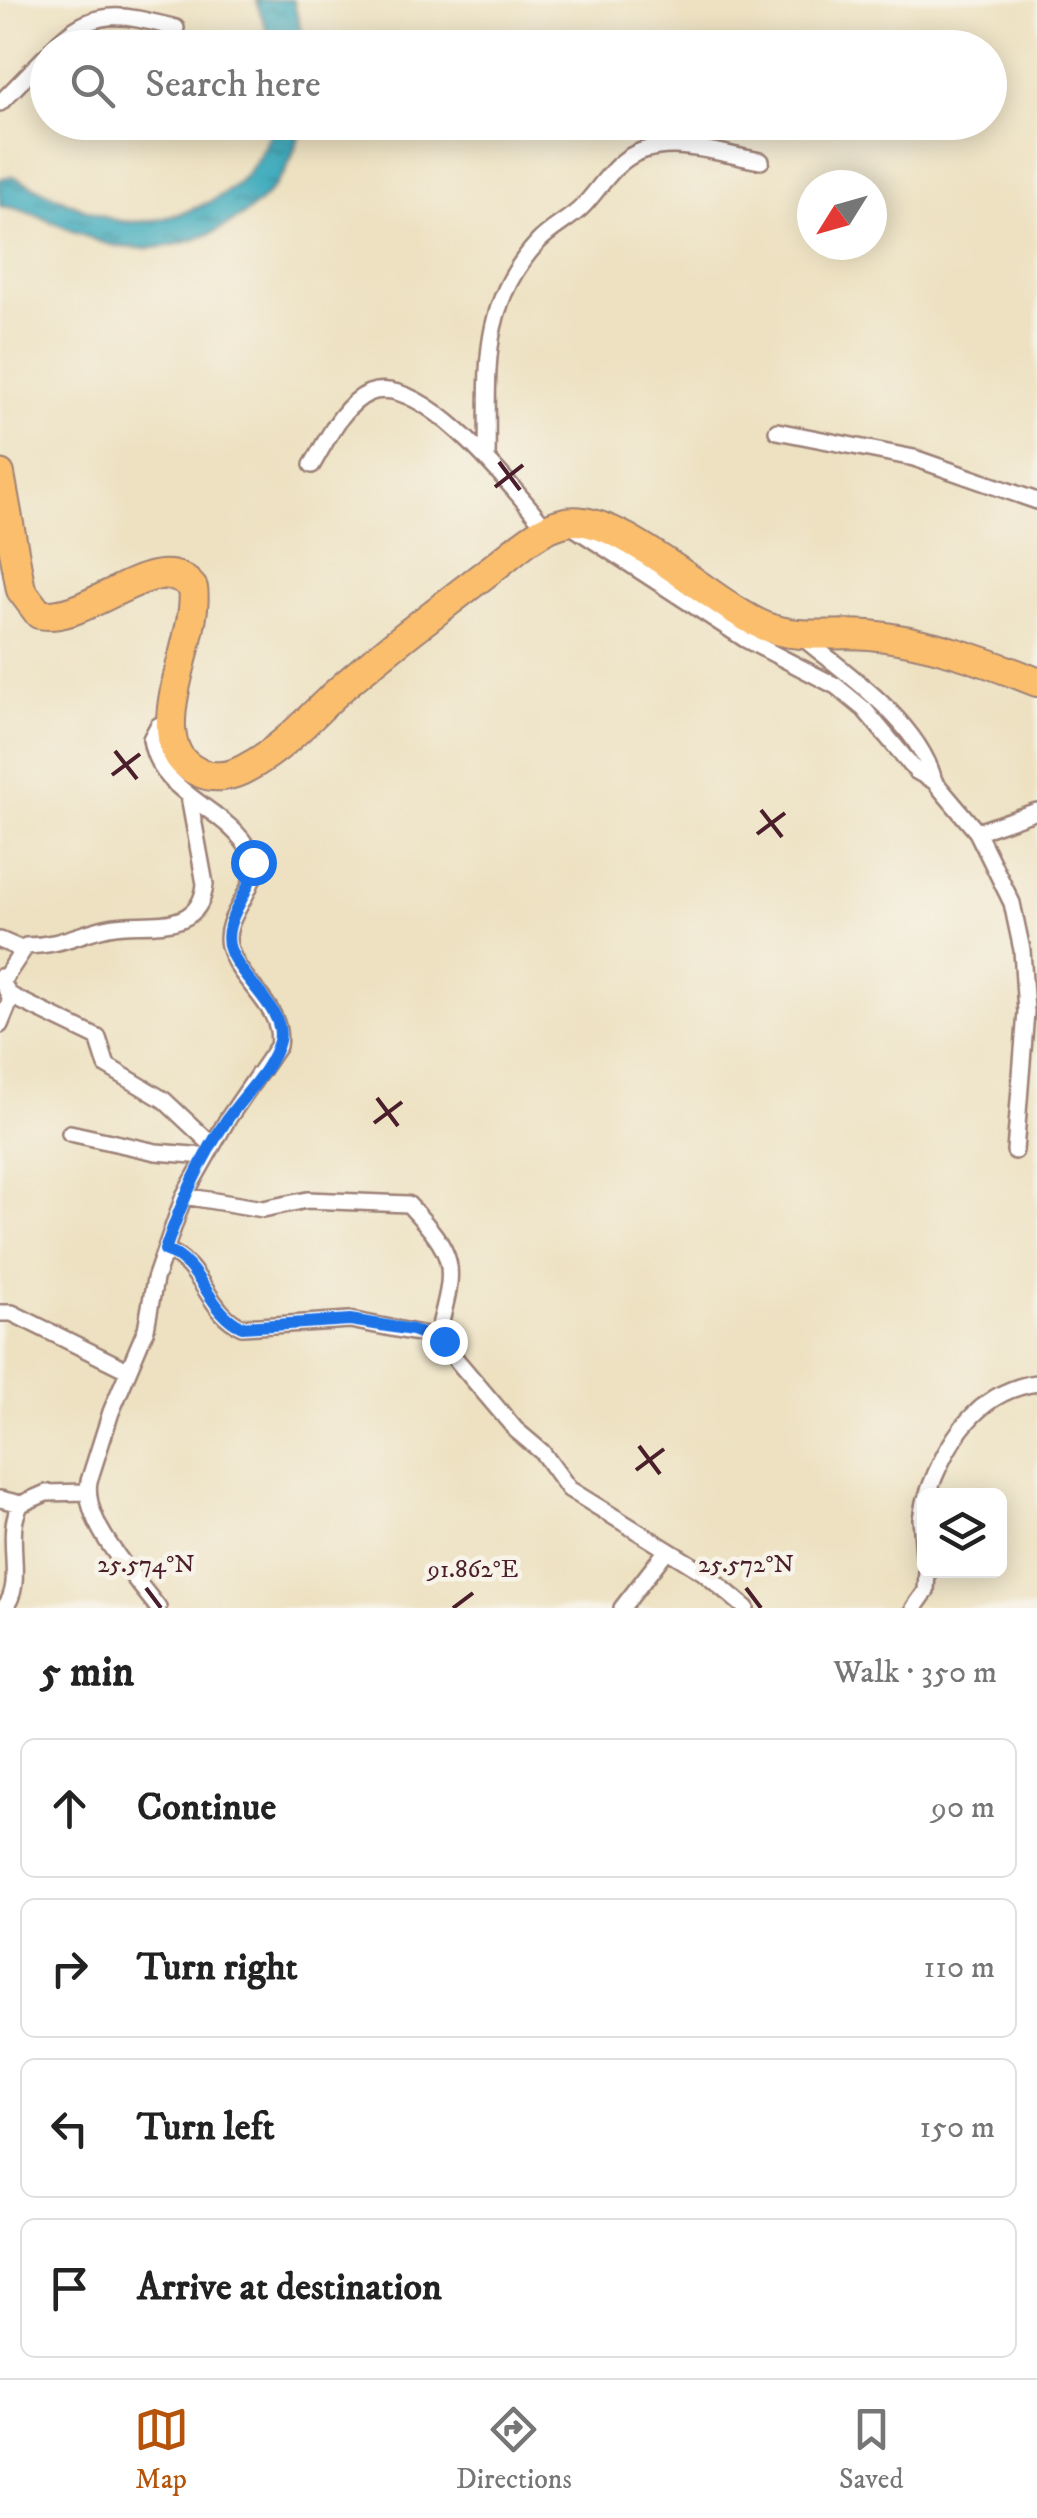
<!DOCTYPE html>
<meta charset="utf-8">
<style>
body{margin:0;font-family:"IM FELL DW Pica",serif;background:#f2f2f2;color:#222}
.controls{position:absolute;right:30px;bottom:30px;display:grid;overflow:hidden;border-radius:15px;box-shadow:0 5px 25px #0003}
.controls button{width:90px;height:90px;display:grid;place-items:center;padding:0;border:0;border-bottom:2px solid #e0e0e0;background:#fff;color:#222;font:50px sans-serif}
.compass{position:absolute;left:797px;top:170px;width:90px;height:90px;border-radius:50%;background:#fff;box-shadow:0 5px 25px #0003;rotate:233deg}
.stop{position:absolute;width:30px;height:30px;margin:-22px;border:8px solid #1a73e8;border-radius:50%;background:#fff}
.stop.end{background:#1a73e8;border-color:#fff;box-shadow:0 2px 10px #0008}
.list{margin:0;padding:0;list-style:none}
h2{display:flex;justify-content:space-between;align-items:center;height:130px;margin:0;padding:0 40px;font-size:42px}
h2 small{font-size:32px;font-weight:400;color:#767676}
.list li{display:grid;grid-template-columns:65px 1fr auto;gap:30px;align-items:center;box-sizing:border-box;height:140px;margin:0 20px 20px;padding:0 20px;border:2px solid #e0e0e0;border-radius:15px}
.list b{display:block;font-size:38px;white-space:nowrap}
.list em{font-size:32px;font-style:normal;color:#767676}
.icon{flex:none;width:55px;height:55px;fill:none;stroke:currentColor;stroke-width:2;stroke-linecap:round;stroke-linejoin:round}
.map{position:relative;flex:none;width:1037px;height:1608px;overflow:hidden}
.search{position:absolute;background:#fff;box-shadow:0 5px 25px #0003;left:30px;right:30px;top:30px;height:110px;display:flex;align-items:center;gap:25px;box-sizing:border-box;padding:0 35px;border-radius:55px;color:#767676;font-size:38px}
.sheet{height:770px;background:#fff}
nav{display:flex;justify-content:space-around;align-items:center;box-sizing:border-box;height:140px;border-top:2px solid #e0e0e0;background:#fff;font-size:28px;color:#767676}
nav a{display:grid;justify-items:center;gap:5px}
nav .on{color:#b45309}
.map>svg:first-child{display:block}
</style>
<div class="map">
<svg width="1037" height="1608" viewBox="0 0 1037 1608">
<defs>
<pattern id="water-ripples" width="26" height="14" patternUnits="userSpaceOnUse" patternTransform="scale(2.5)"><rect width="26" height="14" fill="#3facbd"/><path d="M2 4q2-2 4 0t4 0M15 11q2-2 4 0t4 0" fill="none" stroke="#378b9a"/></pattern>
</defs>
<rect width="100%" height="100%" fill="#f7f3e8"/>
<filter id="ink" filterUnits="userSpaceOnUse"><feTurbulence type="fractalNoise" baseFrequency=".01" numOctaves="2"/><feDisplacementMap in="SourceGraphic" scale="20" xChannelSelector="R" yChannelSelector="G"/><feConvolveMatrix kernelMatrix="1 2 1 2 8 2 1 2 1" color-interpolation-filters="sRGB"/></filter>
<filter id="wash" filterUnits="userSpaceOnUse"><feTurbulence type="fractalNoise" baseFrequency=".0048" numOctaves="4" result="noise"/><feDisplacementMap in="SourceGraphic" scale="40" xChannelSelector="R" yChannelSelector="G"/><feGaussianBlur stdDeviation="2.25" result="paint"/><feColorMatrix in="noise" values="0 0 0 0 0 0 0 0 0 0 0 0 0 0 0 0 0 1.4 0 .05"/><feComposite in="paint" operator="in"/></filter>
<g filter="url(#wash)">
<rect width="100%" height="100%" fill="#ede1c1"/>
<path fill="url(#water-ripples)" stroke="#446674" stroke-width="2.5" d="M 256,0 L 293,0 L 305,47 L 273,47 Z
M 275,123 L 304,123 C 298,138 293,158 284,173 C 249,228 171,260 108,244 C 73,235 33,208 0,206 L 0,179 L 12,176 C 44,191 78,209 111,219 C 149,230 211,208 240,181 C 257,164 266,144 275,123 Z"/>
</g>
<g filter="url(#ink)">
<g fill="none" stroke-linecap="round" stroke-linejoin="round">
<g stroke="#9c8076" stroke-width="20">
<path id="street" d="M 53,48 C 93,5 125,15 176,28
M 0,103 L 48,54
M 777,431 L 914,458 L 1037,501
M 487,459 C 489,376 477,308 538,242 C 550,229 567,221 580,209 C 595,195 605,176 621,163 C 659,130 718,154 761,161
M 312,465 C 326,442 342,405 369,393 C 423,371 517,493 547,529
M 573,527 L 745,639 L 836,686 L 864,709 L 916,771 L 934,781 L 977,832 L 1012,903 L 1022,950 L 1026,1012 L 1015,1151
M 800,636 C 844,671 920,723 934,781
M 977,832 L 1037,811
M 0,940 L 21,949
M 0,977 L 9,995 L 98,1038 L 107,1066 L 164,1100 L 212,1145
M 4,979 L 26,946 C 64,945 76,934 109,927 C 142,919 200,938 205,884 L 189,797
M 0,1025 L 12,996
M 70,1133 L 156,1152 L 205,1156
M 184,1196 L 263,1209 L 307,1200 L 408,1204 C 460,1260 455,1266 437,1337
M 165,1250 C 203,1263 207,1313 242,1327 L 350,1320 L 437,1337 L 516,1430 L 542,1452 L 569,1489 L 703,1572 L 746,1608
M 0,1313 L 12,1313 L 127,1370
M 927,1496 C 946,1442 977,1391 1037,1383
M 0,1499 L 21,1504
M 924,1502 L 921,1519 L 924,1554
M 4,1608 C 27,1583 2,1535 21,1504 L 46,1493 L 87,1492
M 158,1608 C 134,1575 82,1524 89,1481 L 111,1412 L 146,1329 L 155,1279 L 184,1196 L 227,1120 L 278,1046 C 285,1006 238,983 229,946 C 221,913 267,886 250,852 C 227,807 159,796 151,739 L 158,726 L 170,720
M 622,1608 L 667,1550
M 914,1608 L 926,1591 L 927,1570"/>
</g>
<g stroke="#9c8076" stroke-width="32">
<path id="highway" d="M 0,474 L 21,590 L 39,614 C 87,625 158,544 193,588 C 201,638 136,744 198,772 C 215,780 233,776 248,767 C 288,746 318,707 352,679 C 397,641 443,606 489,571 C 512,554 537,528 566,522 C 618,511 713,605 764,626 C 798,640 834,632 869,635 C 926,640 985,661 1037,682"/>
</g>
<use href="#street" stroke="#fff" stroke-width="15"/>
<use href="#highway" stroke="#fabe6d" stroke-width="28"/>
</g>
</g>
<g fill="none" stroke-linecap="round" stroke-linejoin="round" filter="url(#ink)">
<path stroke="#1a73e8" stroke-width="12" d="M 253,862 C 254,893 220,919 230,949 C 239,978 287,1010 279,1041 C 272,1069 244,1095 228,1118 C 200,1159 181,1203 165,1250 C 203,1263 207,1312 242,1327 L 350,1320 L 412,1330 L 444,1341"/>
</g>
<path fill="none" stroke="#4a1f2b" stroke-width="4" d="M 499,462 L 520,490M 495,487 L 523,465M 115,751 L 137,779M 112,775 L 140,754M 761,810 L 782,837M 757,834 L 785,813M 377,1098 L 398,1126M 374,1123 L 402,1102M 639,1446 L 660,1474M 636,1470 L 664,1449M 146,1588 L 161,1608M 746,1588 L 761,1608M 453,1608 L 473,1593"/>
<g font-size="25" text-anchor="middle" fill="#4a1f2b" stroke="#f7f3e8" stroke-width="9" stroke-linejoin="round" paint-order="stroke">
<text x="146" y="1572">25.574°N</text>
<text x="746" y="1572">25.572°N</text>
<text x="473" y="1577">91.862°E</text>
</g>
</svg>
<div class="controls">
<button><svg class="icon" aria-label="layers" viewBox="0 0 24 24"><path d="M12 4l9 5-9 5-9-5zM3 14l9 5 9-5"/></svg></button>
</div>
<svg class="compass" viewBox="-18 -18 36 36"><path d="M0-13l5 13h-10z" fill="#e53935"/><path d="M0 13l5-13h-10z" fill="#767676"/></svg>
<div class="stop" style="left:253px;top:862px"></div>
<div class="stop end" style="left:444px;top:1341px"></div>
<div class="search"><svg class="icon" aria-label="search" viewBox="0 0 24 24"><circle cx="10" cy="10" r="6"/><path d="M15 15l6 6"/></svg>Search here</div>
</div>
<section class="sheet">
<h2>5 min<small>Walk · 350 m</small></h2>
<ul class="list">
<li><svg class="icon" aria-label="ahead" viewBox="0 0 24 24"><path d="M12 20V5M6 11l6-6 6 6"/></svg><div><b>Continue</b></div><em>90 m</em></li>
<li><svg class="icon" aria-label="right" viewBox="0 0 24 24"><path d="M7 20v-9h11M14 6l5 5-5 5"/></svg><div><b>Turn right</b></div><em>110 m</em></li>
<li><svg class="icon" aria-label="left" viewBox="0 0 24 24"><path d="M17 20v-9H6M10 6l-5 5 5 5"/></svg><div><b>Turn left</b></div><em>150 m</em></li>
<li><svg class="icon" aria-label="arrive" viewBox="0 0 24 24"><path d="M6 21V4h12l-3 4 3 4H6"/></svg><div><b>Arrive at destination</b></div></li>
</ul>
</section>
<nav>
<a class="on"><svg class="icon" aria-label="map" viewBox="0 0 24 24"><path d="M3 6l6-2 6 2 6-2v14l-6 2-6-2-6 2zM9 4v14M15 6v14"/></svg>Map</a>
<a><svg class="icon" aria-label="directions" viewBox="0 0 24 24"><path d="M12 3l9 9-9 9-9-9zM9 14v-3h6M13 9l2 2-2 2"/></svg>Directions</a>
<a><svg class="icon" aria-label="saved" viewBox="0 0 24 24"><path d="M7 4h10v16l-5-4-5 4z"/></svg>Saved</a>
</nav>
